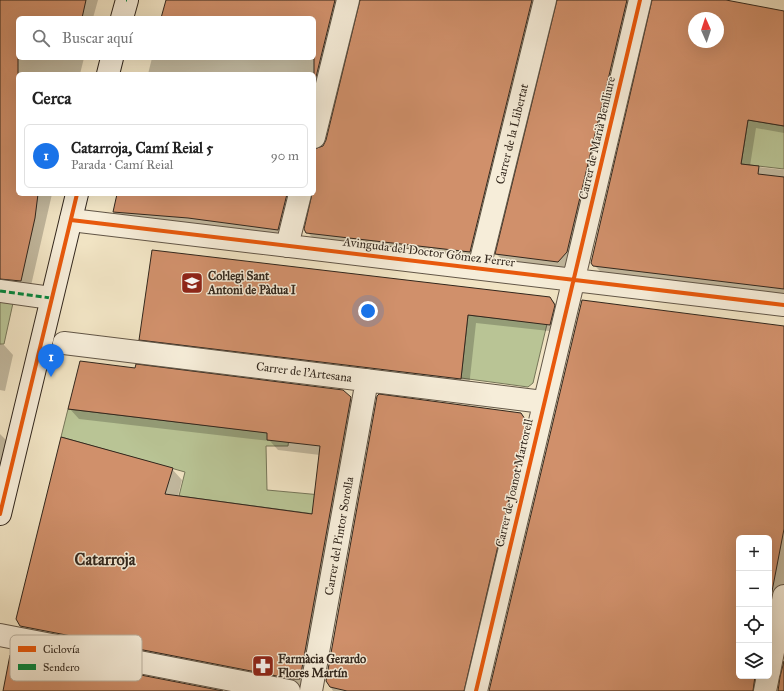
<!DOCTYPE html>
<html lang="es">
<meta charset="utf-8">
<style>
body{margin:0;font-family:"IM FELL Great Primer",serif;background:#f2f2f2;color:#222}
.controls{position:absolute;right:12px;bottom:12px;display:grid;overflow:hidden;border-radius:6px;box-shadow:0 4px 16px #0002}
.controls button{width:36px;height:36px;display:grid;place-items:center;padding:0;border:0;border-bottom:1px solid #e0e0e0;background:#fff;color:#222;font:20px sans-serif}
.compass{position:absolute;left:688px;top:12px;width:36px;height:36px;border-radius:50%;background:#fff;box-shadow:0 4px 16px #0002;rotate:357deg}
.you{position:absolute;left:368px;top:311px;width:14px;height:14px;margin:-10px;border:3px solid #fff;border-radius:50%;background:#1a73e8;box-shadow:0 0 0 6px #1a73e833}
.badge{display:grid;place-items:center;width:26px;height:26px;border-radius:50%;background:#1a73e8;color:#fff;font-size:13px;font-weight:700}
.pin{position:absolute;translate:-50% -33px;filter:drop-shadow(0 1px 2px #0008)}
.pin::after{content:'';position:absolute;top:21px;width:14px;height:12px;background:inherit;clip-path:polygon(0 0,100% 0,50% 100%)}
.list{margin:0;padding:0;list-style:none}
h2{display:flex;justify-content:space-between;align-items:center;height:52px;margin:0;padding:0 16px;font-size:17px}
h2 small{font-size:13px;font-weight:400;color:#767676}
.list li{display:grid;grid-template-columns:26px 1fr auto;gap:12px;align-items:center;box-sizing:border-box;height:64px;margin:0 8px 8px;padding:0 8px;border:1px solid #e0e0e0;border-radius:6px}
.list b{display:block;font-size:15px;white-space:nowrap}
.list p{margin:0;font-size:13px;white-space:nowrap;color:#767676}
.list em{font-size:13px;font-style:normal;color:#767676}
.icon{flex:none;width:22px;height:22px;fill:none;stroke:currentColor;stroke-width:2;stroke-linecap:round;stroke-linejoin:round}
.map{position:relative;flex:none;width:784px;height:691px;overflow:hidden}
.search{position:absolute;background:#fff;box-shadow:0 4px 16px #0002;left:16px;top:16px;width:300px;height:44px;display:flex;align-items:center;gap:10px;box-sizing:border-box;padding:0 14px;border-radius:6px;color:#767676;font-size:15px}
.panel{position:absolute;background:#fff;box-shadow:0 4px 16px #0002;left:16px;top:72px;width:300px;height:124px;border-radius:6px}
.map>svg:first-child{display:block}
</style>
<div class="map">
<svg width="784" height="691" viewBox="0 0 784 691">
<rect width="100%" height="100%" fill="#f1e4c4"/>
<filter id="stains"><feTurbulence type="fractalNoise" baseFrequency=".005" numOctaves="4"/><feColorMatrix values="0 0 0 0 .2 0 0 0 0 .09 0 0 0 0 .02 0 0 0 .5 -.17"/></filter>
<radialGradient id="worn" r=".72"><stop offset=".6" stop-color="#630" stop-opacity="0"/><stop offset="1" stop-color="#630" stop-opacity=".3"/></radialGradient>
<path fill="#b9c495" stroke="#767659" d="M 748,120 L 784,126 L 784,169 L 741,164 Z
M 0,301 L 13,303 L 4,344 L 0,344 Z
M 468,315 L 547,324 L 533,383 L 528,387 L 461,378 Z
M 295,387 L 288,446 L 266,446 L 267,490 L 332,496 L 329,516 L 179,496 L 185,472 L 61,437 L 68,409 L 270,433 Z"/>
<path fill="#0003" fill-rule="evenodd" d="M 0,0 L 98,0 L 93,18 L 18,18 L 18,58 L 84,58 L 80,74 L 18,74 L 18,194 L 52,194 L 30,290 L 0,289 Z
M 167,0 L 348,0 L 314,127 L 314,74 L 148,74 L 152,58 L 314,58 L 314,18 L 162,18 Z
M 361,0 L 544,0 L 478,260 L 316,241 L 307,232 L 312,194 L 314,194 L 314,150 L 323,147 L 327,140 Z
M 558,0 L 640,0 L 567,270 L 505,262 L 496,254 Z
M 653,0 L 730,0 L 730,2 L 784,12 L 784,133 L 756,128 L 750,166 L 784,170 L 784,296 L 603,274 L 594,265 ZM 694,18 L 718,18 L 718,42 L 694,42 Z
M 118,194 L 300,194 L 287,238 L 122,220 L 114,212 Z
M 550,298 L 558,306 L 558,332 L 476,323 L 469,387 L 148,347 L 140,339 Z
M 784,327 L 784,595 L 769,654 L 769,538 L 739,538 L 739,676 L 765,676 L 762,691 L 490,691 Z
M 0,344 L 4,345 L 13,355 L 5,391 L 0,390 Z
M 350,398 L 361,409 L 303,689 L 31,636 L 21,626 L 172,469 L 182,480 L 178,496 L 313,515 L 320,455 L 278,450 L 270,441 L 79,419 L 69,408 Z
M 521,414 L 531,424 L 475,691 L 333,691 L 327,681 Z
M 0,434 L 6,440 L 0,466 Z"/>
<path fill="#d0906b" stroke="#32271d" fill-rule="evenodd" d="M 0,0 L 86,0 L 82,18 L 18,18 L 18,194 L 38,194 L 35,218 L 21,281 L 0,279 Z
M 166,0 L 335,0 L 314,85 L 314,18 L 161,18 Z
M 360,0 L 532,0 L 470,252 L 306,233 L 304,229 L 312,194 L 314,194 L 314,149 L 323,146 L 326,140 Z
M 557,0 L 627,0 L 567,252 L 558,262 L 495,254 Z
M 652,0 L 726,0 L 784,11 L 784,126 L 748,120 L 741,164 L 759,166 L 758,174 L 784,177 L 784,289 L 593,266 L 591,263 ZM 694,18 L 718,18 L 718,42 L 694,42 Z
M 117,194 L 287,194 L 278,230 L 188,218 L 113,212 Z
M 152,250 L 550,297 L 555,305 L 550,325 L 468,315 L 461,379 L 139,340 Z
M 582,300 L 784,326 L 784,529 L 769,607 L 769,538 L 739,538 L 739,676 L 755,676 L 753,691 L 489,691 Z
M 80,361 L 135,368 L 136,364 L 343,390 L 351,397 L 300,679 L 292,679 L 20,626 L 16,619 L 61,437 L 173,468 L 165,494 L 312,514 L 320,446 L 267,440 L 267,433 L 68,409 Z
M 379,394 L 521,413 L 527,422 L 464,691 L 347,691 L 330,687 L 326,681 L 377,396 Z
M 10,655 L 42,661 L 38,655 L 223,691 L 3,691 Z
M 784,661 L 784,691 L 778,691 L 780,677 Z"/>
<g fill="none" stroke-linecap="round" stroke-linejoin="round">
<g stroke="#625647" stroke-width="24">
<path id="street" d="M 314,137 L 348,0
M 71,220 L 784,305
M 287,246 L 300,194
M 479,268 L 545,0
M 0,291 L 51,298
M 64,343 L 543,402
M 0,635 L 289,691
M 769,672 L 784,596
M 311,691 L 367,380
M 476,691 L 640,0
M 765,691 L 768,676"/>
</g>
<g stroke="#32271d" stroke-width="24">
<path id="secondary" d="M 122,18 L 127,0
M 108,74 L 112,58
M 0,514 L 77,194"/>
</g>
<use href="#street" stroke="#f6edd9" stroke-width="22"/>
<use href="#secondary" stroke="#f6edd9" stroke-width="22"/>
<path stroke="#00873e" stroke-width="3" stroke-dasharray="6 3" stroke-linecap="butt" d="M 126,0 L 127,0
M 0,291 L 51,298"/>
<g stroke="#f6edd9" stroke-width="6">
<path id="cycleway" d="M 71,220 L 784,305
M 0,514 L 77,194
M 476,691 L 640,0"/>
</g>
<use href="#cycleway" stroke="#e8590c" stroke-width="4"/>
</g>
<defs>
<g id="school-square" transform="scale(1.15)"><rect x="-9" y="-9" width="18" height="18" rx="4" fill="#8f2418" stroke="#f6edd9"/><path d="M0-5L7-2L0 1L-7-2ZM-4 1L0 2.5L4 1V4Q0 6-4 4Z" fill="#fff"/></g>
<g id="pharmacy-square" transform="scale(1.15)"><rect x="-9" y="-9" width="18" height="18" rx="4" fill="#8f2418" stroke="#f6edd9"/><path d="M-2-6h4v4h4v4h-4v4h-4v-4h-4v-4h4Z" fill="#fff"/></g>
</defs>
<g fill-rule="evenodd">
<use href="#school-square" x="192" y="283"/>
<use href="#pharmacy-square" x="263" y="666"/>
</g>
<g text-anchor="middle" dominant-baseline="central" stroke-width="3" stroke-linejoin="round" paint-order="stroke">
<g font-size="12" fill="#32271d" stroke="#f6edd9">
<text transform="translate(512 134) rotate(-76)">Carrer de la Llibertat</text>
<text transform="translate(597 138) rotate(-77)">Carrer de Marià Benlliure</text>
<text transform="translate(429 252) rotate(7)">Avinguda del Doctor Gómez Ferrer</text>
<text transform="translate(304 372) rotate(7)">Carrer de l'Artesana</text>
<text transform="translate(514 483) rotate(-77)">Carrer de Joanot Martorell</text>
<text transform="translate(339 536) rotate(-80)">Carrer del Pintor Sorolla</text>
</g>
<g font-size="12" font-weight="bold" fill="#32271d" stroke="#f6edd9" text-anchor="start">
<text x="208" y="276">Col·legi Sant<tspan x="208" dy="14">Antoni de Pàdua I</tspan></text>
<text x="278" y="659">Farmàcia Gerardo<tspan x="278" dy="14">Flores Martín</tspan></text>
</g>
<g font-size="16" font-weight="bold" fill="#32271d" stroke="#f6edd9">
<text x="105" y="559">Catarroja</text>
</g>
</g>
<rect x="10" y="635" width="132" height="46" rx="6" fill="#f6edd9" stroke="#bbb2a1" stroke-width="1"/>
<rect x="18" y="646" width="18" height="6" fill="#e8590c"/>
<rect x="18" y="664" width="18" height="6" fill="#00873e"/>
<g font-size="11" fill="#32271d">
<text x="43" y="653">Ciclovía</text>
<text x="43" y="671">Sendero</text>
</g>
<rect width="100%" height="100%" filter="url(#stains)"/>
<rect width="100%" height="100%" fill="url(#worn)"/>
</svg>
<div class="controls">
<button>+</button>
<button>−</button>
<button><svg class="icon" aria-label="locate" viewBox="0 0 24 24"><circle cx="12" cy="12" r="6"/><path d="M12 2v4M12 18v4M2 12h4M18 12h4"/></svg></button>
<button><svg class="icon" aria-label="layers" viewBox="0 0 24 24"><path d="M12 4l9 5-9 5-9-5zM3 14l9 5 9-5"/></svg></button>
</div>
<svg class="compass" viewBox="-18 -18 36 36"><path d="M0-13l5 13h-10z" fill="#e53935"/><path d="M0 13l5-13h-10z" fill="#767676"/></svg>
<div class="you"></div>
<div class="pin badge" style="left:51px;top:377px">1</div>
<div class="search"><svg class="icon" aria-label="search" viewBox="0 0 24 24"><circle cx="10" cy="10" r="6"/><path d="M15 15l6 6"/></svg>Buscar aquí</div>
<section class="panel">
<h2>Cerca<small></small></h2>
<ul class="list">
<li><span class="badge">1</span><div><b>Catarroja, Camí Reial 5</b><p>Parada · Camí Reial</p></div><em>90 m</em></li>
</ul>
</section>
</div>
